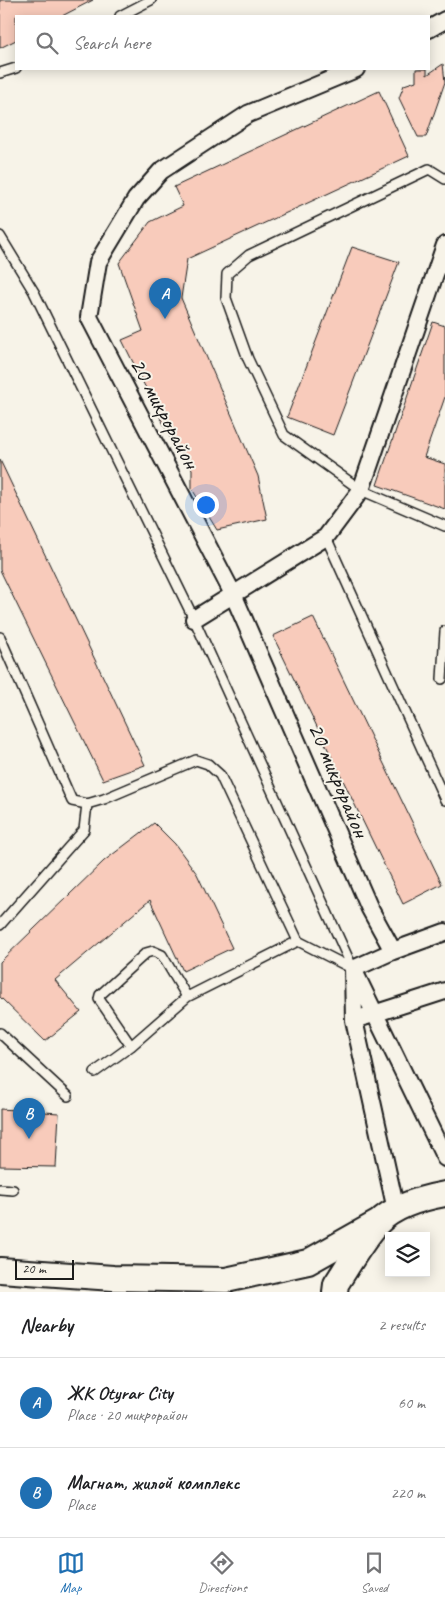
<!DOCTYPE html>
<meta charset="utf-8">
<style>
body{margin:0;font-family:Caveat,sans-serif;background:#f6f6f6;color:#202124}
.controls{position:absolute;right:15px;bottom:15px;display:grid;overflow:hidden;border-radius:0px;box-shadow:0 2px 12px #0003}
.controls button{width:45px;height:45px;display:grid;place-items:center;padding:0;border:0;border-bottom:1px solid #e0e0e0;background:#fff;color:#202124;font:25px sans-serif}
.scale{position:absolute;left:15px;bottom:12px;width:59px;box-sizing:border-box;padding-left:5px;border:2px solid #1c1c1c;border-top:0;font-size:14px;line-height:18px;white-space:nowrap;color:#1c1c1c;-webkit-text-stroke:4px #f7f3e8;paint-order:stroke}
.you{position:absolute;left:205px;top:504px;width:18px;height:18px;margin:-12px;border:4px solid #fff;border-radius:50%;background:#1a73e8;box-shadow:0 0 0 8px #1a73e833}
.badge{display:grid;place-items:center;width:32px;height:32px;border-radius:50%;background:#1f6fb2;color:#fff;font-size:16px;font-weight:700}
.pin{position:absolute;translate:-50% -41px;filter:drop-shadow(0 1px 2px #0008)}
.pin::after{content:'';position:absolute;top:26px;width:18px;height:15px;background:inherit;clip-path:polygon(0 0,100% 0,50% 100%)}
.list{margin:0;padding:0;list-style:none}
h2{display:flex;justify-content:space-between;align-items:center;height:65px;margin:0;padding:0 20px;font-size:21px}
h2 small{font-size:16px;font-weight:400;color:#757577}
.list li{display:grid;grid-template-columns:32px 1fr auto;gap:15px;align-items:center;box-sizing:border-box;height:90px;padding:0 20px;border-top:1px solid #e0e0e0}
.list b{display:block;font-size:19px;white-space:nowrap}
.list p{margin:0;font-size:16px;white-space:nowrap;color:#757577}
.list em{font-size:16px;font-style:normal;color:#757577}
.icon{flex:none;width:28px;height:28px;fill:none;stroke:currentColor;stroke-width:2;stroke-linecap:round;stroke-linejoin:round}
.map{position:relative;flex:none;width:445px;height:1292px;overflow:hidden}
.search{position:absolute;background:#fff;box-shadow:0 2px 12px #0003;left:15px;right:15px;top:15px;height:55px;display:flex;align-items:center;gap:12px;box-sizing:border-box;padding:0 18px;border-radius:0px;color:#757577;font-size:19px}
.sheet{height:245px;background:#fff}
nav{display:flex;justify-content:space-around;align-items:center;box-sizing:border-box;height:70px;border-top:1px solid #e0e0e0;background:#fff;font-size:14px;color:#757577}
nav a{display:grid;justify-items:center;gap:2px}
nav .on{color:#1f6fb2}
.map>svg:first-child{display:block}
</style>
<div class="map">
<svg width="445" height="1292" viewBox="0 0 445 1292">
<rect width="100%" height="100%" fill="#f7f3e8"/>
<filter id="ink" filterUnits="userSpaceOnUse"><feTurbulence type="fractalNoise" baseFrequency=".02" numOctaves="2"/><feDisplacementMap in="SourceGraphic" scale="10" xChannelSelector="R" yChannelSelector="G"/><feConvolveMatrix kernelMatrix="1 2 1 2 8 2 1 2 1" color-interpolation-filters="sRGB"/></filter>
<g filter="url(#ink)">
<path fill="#f8cbbb" stroke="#1c1c1c" d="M 0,0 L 93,0 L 62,16 L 16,16 L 16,40 L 0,48 Z
M 443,64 L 445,82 L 426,137 L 418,137 L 399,98 L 404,85 L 416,81 L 416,69 L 427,69 L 427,75 Z
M 379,91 L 409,156 L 187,259 L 181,298 L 258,476 L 267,519 L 217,530 L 192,489 L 192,469 L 172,441 L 122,340 L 143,331 L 119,263 L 150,222 L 183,206 L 174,187 Z
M 352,247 L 399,262 L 333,435 L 287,417 Z
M 433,322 L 445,326 L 445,397 L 424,457 L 445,464 L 445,509 L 377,485 Z
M 0,460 L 145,765 L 103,780 L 0,570 Z
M 313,617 L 442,884 L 403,904 L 273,636 Z
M 154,823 L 175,844 L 197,874 L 232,948 L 183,971 L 150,900 L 55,980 L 81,1012 L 45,1041 L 0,997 L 0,962 L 104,861 Z
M 0,1109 L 59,1113 L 56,1167 L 0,1166 Z"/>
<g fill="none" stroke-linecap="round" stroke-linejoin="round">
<g stroke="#1c1c1c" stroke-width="12">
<path id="lane" d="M 120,16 L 151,0
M 0,73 L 16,68
M 445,179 L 429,169 L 249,255 L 227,274 L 226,298 L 248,359 L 284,435 L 361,490 L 445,526
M 0,236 L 34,292 L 194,619 L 353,969
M 326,537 L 445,800
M 0,637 L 72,801 L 87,804 L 104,799 L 196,760 L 208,764 L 220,775 L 298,941 L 353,969
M 442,679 L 445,631
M 0,925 L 84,830 L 87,804
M 0,1033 L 68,1096
M 131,1046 L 99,999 L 100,995 L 146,953 L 153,951 L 162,955 L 187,997
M 95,1072 L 131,1046 L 187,997 L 298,941
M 0,1189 L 13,1190"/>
</g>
<g stroke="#1c1c1c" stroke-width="20">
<path id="street" d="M 429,29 L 445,20
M 194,619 L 326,537 L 361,490 L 445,245
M 393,951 L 445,932
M 353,969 L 393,951 L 370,909 L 233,594 L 89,317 L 98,262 L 136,199 L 161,171 L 248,114 L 356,69
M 353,969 L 354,1020 L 396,1210
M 355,973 L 445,1158
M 364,1017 L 445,991"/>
</g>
<g stroke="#1c1c1c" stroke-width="28">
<path id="secondary" d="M 0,1270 L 113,1278 L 226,1280 L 308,1262 L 379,1222
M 335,1292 L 336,1284 C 349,1264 362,1241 378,1223 C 394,1206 423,1198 445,1194"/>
</g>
<use href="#lane" stroke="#f7f3e8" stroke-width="9"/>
<use href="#street" stroke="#f7f3e8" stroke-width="16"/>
<use href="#secondary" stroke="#f7f3e8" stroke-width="24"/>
</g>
</g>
<g text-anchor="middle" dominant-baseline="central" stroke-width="4" stroke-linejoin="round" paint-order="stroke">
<g font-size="24" fill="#1c1c1c" stroke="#f7f3e8">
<text transform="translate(165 413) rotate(62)">20 микрорайон</text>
<text transform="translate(339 780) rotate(67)">20 микрорайон</text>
</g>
</g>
</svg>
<div class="controls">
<button><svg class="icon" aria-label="layers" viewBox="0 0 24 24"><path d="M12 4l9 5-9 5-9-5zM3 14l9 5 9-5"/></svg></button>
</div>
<div class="scale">20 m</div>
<div class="you"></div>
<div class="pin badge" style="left:165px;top:319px">A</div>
<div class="pin badge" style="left:29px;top:1139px">B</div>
<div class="search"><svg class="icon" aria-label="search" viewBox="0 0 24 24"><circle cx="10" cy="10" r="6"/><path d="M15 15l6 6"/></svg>Search here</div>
</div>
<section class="sheet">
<h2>Nearby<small>2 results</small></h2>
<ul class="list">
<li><span class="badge">A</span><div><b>ЖК Otyrar City</b><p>Place · 20 микрорайон</p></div><em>60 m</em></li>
<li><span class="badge">B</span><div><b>Магнат, жилой комплекс</b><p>Place</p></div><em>220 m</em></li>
</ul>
</section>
<nav>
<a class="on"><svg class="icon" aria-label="map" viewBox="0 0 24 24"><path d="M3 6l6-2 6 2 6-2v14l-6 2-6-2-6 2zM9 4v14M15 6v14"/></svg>Map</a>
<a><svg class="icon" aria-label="directions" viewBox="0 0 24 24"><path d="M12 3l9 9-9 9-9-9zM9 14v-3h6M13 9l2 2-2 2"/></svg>Directions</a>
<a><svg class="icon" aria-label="saved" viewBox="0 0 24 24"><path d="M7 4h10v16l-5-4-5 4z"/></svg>Saved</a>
</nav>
